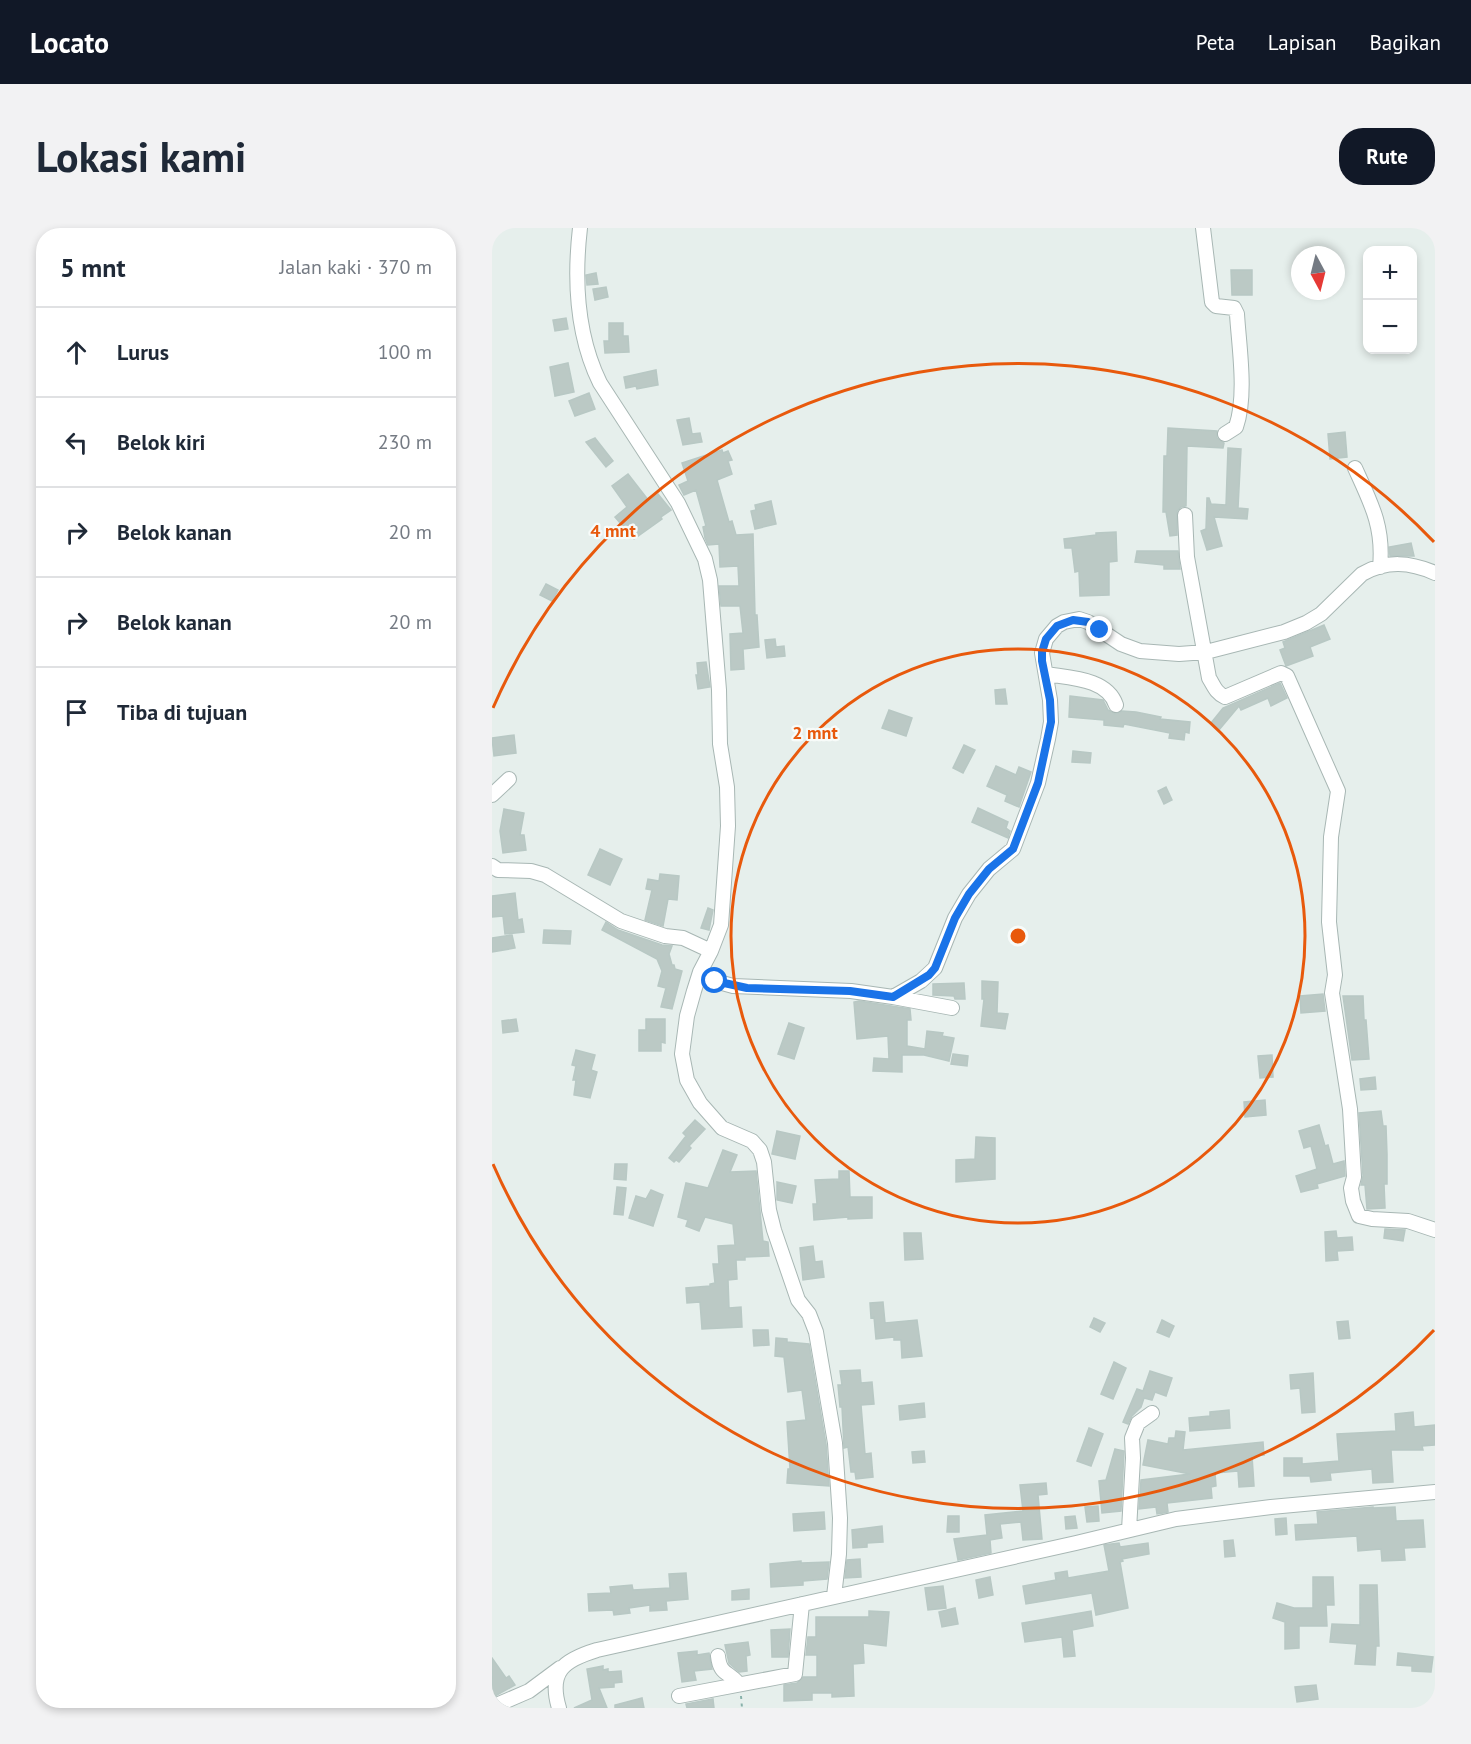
<!DOCTYPE html>
<html lang="id">
<meta charset="utf-8">
<style>
body{margin:0;font-family:"PT Sans",sans-serif;background:#f2f2f3;color:#1f2937}
.controls{position:absolute;right:18px;top:18px;display:grid;overflow:hidden;border-radius:12px;box-shadow:0 3px 9px #0003}
.controls button{width:54px;height:54px;display:grid;place-items:center;padding:0;border:0;border-bottom:2px solid #e0e1e3;background:#fff;color:#1f2937;font:30px sans-serif}
.compass{position:absolute;left:799px;top:18px;width:54px;height:54px;border-radius:50%;background:#fff;box-shadow:0 3px 9px #0003;rotate:173deg}
.stop{position:absolute;width:18px;height:18px;margin:-14px;border:4px solid #1a73e8;border-radius:50%;background:#fff}
.stop.end{background:#1a73e8;border-color:#fff;box-shadow:0 2px 6px #0008}
.list{margin:0;padding:0;list-style:none}
h2{display:flex;justify-content:space-between;align-items:center;height:78px;margin:0;padding:0 24px;font-size:26px}
h2 small{font-size:20px;font-weight:400;color:#747a83}
.list li{display:grid;grid-template-columns:39px 1fr auto;gap:18px;align-items:center;box-sizing:border-box;height:90px;padding:0 24px;border-top:2px solid #e0e1e3}
.list b{display:block;font-size:22px;white-space:nowrap}
.list em{font-size:20px;font-style:normal;color:#747a83}
.icon{flex:none;width:33px;height:33px;fill:none;stroke:currentColor;stroke-width:2;stroke-linecap:round;stroke-linejoin:round}
.map{position:relative;flex:none;width:943px;height:1480px;overflow:hidden;border-radius:24px}
header{display:flex;align-items:center;gap:36px;box-sizing:border-box;height:84px;padding:0 30px;background:#111827;color:#fff}
header strong{font-size:28px}
nav{display:flex;gap:33px;margin-inline-start:auto;font-size:21px}
.intro{display:flex;align-items:center;justify-content:space-between;box-sizing:border-box;height:144px;padding:0 36px}
h1{margin:0;font-size:42px}
.button{padding:15px 27px;border-radius:24px;background:#111827;color:#fff;font-size:21px;font-weight:700}
main{display:flex;gap:36px;padding:0 36px}
aside{flex:1;background:#fff;border-radius:24px;box-shadow:0 3px 9px #0003}
.map>svg:first-child{display:block}
</style>
<header>
<strong>Locato</strong>
<nav><a>Peta</a><a>Lapisan</a><a>Bagikan</a></nav>
</header>
<div class="intro"><h1>Lokasi kami</h1><a class="button">Rute</a></div>
<main>
<aside>
<h2>5 mnt<small>Jalan kaki · 370 m</small></h2>
<ul class="list">
<li><svg class="icon" aria-label="ahead" viewBox="0 0 24 24"><path d="M12 20V5M6 11l6-6 6 6"/></svg><div><b>Lurus</b></div><em>100 m</em></li>
<li><svg class="icon" aria-label="left" viewBox="0 0 24 24"><path d="M17 20v-9H6M10 6l-5 5 5 5"/></svg><div><b>Belok kiri</b></div><em>230 m</em></li>
<li><svg class="icon" aria-label="right" viewBox="0 0 24 24"><path d="M7 20v-9h11M14 6l5 5-5 5"/></svg><div><b>Belok kanan</b></div><em>20 m</em></li>
<li><svg class="icon" aria-label="right" viewBox="0 0 24 24"><path d="M7 20v-9h11M14 6l5 5-5 5"/></svg><div><b>Belok kanan</b></div><em>20 m</em></li>
<li><svg class="icon" aria-label="arrive" viewBox="0 0 24 24"><path d="M6 21V4h12l-3 4 3 4H6"/></svg><div><b>Tiba di tujuan</b></div></li>
</ul>
</aside>
<div class="map">
<svg width="943" height="1480" viewBox="0 0 943 1480">
<rect width="100%" height="100%" fill="#e6efec"/>
<path fill="#bbc9c5" stroke="#b8c8c4" stroke-width="1.5" d="M 739,42 L 760,42 L 760,67 L 740,67 Z
M 104,45 L 106,56 L 95,57 L 94,47 Z
M 114,59 L 116,69 L 103,72 L 101,61 Z
M 74,90 L 76,101 L 63,103 L 61,92 Z
M 117,95 L 131,95 L 131,108 L 136,108 L 137,124 L 113,125 L 112,113 L 117,113 Z
M 76,135 L 82,164 L 63,168 L 58,139 Z
M 164,142 L 166,157 L 145,161 L 144,158 L 134,160 L 132,149 Z
M 97,165 L 103,181 L 83,188 L 77,173 Z
M 197,190 L 200,206 L 208,205 L 210,214 L 191,217 L 185,192 Z
M 676,200 L 725,203 L 725,210 L 732,215 L 731,220 L 695,218 L 694,278 L 689,279 L 685,283 L 685,307 L 678,308 L 674,284 L 671,284 L 672,228 L 675,228 Z
M 853,204 L 855,229 L 838,231 L 836,206 Z
M 103,210 L 121,233 L 114,239 L 94,214 Z
M 736,220 L 749,221 L 746,280 L 756,281 L 755,291 L 722,289 L 730,318 L 715,322 L 709,303 L 714,301 L 715,270 L 717,270 L 719,276 L 734,277 Z
M 230,222 L 231,225 L 236,223 L 240,232 L 236,233 L 240,246 L 225,252 L 237,294 L 240,293 L 244,307 L 261,306 L 263,387 L 265,387 L 267,419 L 251,421 L 252,441 L 239,442 L 238,406 L 251,405 L 248,378 L 229,378 L 227,358 L 247,358 L 246,338 L 228,339 L 227,316 L 216,317 L 213,310 L 211,299 L 214,298 L 204,262 L 192,267 L 187,257 L 196,253 L 190,235 Z
M 136,246 L 157,273 L 166,266 L 179,282 L 169,289 L 170,291 L 142,311 L 123,289 L 135,279 L 120,258 Z
M 279,273 L 284,296 L 263,301 L 259,283 L 264,282 L 263,277 Z
M 624,304 L 625,333 L 617,334 L 617,367 L 588,368 L 587,343 L 583,344 L 580,320 L 573,320 L 572,311 L 604,307 L 604,305 Z
M 919,315 L 922,328 L 898,328 L 897,319 Z
M 645,323 L 686,323 L 688,341 L 672,341 L 672,337 L 643,334 Z
M 54,356 L 66,362 L 60,373 L 48,367 Z
M 832,397 L 838,411 L 818,419 L 821,428 L 794,438 L 788,422 L 793,420 L 791,414 Z
M 283,411 L 284,419 L 292,418 L 293,428 L 275,430 L 273,412 Z
M 214,434 L 218,459 L 206,461 L 204,447 L 206,447 L 205,435 Z
M 788,455 L 795,470 L 779,478 L 776,470 L 749,482 L 747,478 L 727,502 L 719,495 L 731,480 Z
M 513,461 L 515,476 L 504,476 L 503,462 Z
M 578,468 L 611,472 L 616,482 L 623,486 L 630,483 L 644,484 L 669,489 L 668,491 L 698,494 L 697,505 L 693,504 L 692,512 L 677,510 L 678,505 L 632,496 L 631,499 L 612,497 L 612,492 L 577,489 Z
M 397,482 L 420,490 L 414,508 L 390,500 Z
M 22,507 L 24,525 L 2,528 L 0,510 Z
M 472,517 L 483,522 L 471,545 L 461,540 Z
M 581,523 L 599,525 L 598,535 L 580,534 Z
M 504,538 L 524,547 L 527,539 L 539,544 L 527,579 L 513,573 L 515,567 L 495,558 Z
M 674,559 L 680,572 L 672,576 L 666,563 Z
M 486,580 L 516,594 L 514,600 L 518,603 L 516,610 L 480,594 Z
M 12,581 L 32,585 L 28,607 L 32,607 L 34,622 L 11,625 L 8,603 Z
M 108,621 L 130,631 L 118,657 L 96,647 Z
M 168,646 L 187,648 L 185,672 L 176,671 L 171,698 L 153,692 L 160,662 L 154,661 L 156,651 L 167,653 Z
M 23,665 L 26,692 L 30,691 L 32,704 L 13,706 L 11,688 L 0,689 L 0,668 Z
M 216,680 L 221,682 L 217,702 L 209,700 Z
M 114,694 L 126,702 L 170,717 L 180,718 L 177,726 L 180,737 L 182,737 L 183,741 L 190,743 L 180,781 L 169,779 L 174,760 L 166,758 L 170,743 L 165,731 L 110,702 Z
M 52,702 L 79,703 L 78,716 L 51,715 Z
M 20,707 L 23,720 L 0,724 L 0,710 Z
M 490,753 L 506,754 L 505,785 L 516,786 L 513,801 L 489,798 L 492,771 L 490,771 Z
M 472,755 L 473,771 L 463,771 L 462,768 L 441,767 L 441,756 Z
M 831,766 L 833,783 L 809,785 L 808,768 Z
M 851,768 L 871,768 L 872,792 L 874,792 L 877,831 L 860,832 Z
M 367,773 L 418,781 L 419,792 L 415,792 L 415,818 L 433,821 L 435,803 L 451,805 L 450,808 L 462,810 L 457,833 L 432,827 L 410,827 L 410,844 L 381,843 L 382,830 L 397,831 L 396,808 L 365,811 L 362,774 Z
M 24,791 L 26,803 L 11,805 L 10,793 Z
M 154,791 L 173,791 L 173,815 L 169,814 L 169,823 L 147,823 L 147,802 L 154,802 Z
M 297,795 L 312,800 L 302,831 L 286,826 Z
M 84,822 L 103,827 L 99,842 L 105,844 L 98,870 L 82,867 L 84,852 L 81,852 L 84,838 L 80,837 Z
M 461,826 L 476,828 L 475,838 L 459,836 Z
M 780,827 L 781,849 L 768,850 L 766,828 Z
M 883,849 L 884,861 L 869,862 L 868,851 Z
M 773,872 L 774,887 L 753,889 L 752,874 Z
M 889,883 L 891,898 L 894,898 L 895,926 L 895,956 L 892,956 L 893,980 L 875,981 L 873,957 L 869,957 L 871,948 L 867,885 Z
M 203,892 L 213,901 L 197,918 L 199,920 L 187,934 L 184,932 L 182,934 L 177,930 L 194,908 L 191,905 Z
M 827,897 L 833,918 L 836,917 L 841,936 L 852,933 L 853,948 L 825,956 L 826,960 L 809,964 L 804,948 L 825,941 L 819,918 L 812,920 L 807,903 Z
M 285,903 L 308,908 L 303,931 L 280,926 Z
M 484,909 L 503,910 L 503,951 L 464,954 L 464,932 L 483,931 Z
M 231,922 L 245,927 L 238,944 L 264,943 L 271,1013 L 276,1014 L 277,1028 L 253,1029 L 253,1032 L 244,1032 L 245,1051 L 236,1052 L 237,1080 L 249,1079 L 250,1099 L 210,1101 L 208,1074 L 195,1075 L 194,1060 L 218,1058 L 218,1056 L 223,1055 L 221,1036 L 227,1036 L 226,1018 L 243,1017 L 241,996 L 213,989 L 207,1003 L 194,998 L 196,992 L 186,989 L 194,955 L 216,960 Z
M 123,936 L 135,936 L 134,952 L 122,951 Z
M 347,943 L 357,943 L 358,969 L 380,969 L 380,990 L 356,991 L 356,989 L 322,992 L 321,976 L 325,976 L 323,952 L 347,951 Z
M 285,954 L 304,958 L 300,975 L 285,972 Z
M 125,959 L 134,960 L 131,987 L 122,986 Z
M 159,962 L 171,967 L 161,998 L 137,990 L 144,968 L 154,971 Z
M 893,1001 L 913,1002 L 911,1013 L 892,1010 Z
M 844,1003 L 845,1010 L 860,1009 L 861,1022 L 845,1023 L 846,1032 L 834,1033 L 833,1004 Z
M 412,1005 L 429,1005 L 431,1031 L 413,1032 Z
M 321,1018 L 323,1034 L 330,1033 L 332,1049 L 311,1052 L 308,1020 Z
M 391,1074 L 393,1095 L 425,1092 L 430,1128 L 410,1130 L 409,1112 L 402,1112 L 402,1109 L 384,1111 L 382,1089 L 379,1090 L 378,1075 Z
M 602,1090 L 613,1095 L 608,1104 L 598,1099 Z
M 670,1092 L 682,1098 L 677,1109 L 665,1104 Z
M 856,1093 L 858,1110 L 847,1111 L 845,1094 Z
M 261,1102 L 276,1102 L 277,1117 L 262,1118 Z
M 284,1110 L 295,1111 L 295,1114 L 317,1116 L 334,1216 L 337,1258 L 295,1255 L 296,1241 L 298,1241 L 295,1194 L 314,1192 L 310,1162 L 296,1164 L 292,1129 L 283,1128 Z
M 622,1134 L 634,1140 L 621,1171 L 609,1166 Z
M 368,1142 L 369,1155 L 380,1154 L 382,1176 L 369,1177 L 373,1226 L 379,1225 L 381,1249 L 364,1251 L 363,1244 L 359,1244 L 356,1219 L 352,1220 L 350,1179 L 348,1179 L 346,1157 L 350,1157 L 348,1143 Z
M 658,1143 L 680,1150 L 674,1168 L 663,1164 L 660,1172 L 652,1170 L 649,1179 L 640,1188 L 636,1196 L 631,1194 L 645,1161 L 651,1163 Z
M 821,1145 L 823,1184 L 810,1185 L 808,1160 L 799,1161 L 798,1147 Z
M 432,1175 L 433,1189 L 408,1192 L 407,1178 Z
M 737,1182 L 738,1200 L 698,1203 L 697,1190 L 718,1188 L 718,1184 Z
M 921,1184 L 922,1199 L 943,1197 L 943,1217 L 930,1218 L 931,1222 L 899,1222 L 901,1254 L 881,1255 L 880,1241 L 838,1245 L 839,1252 L 819,1254 L 818,1248 L 792,1248 L 792,1230 L 810,1230 L 810,1236 L 847,1233 L 845,1206 L 904,1203 L 903,1186 Z
M 597,1200 L 611,1206 L 599,1238 L 585,1233 Z
M 684,1203 L 693,1204 L 691,1222 L 771,1214 L 772,1227 L 760,1228 L 762,1258 L 747,1259 L 746,1243 L 723,1245 L 724,1258 L 719,1259 L 720,1270 L 675,1275 L 676,1284 L 671,1285 L 665,1286 L 664,1279 L 647,1281 L 649,1252 L 698,1246 L 651,1237 L 656,1212 L 676,1216 L 677,1210 L 683,1210 Z
M 623,1221 L 632,1223 L 629,1283 L 610,1285 L 607,1253 L 614,1252 Z
M 432,1223 L 433,1234 L 421,1235 L 420,1224 Z
M 554,1255 L 555,1266 L 546,1267 L 550,1311 L 531,1312 L 529,1294 L 508,1296 L 510,1310 L 498,1312 L 499,1325 L 466,1332 L 462,1311 L 495,1307 L 493,1287 L 531,1283 L 528,1257 Z
M 606,1278 L 607,1293 L 595,1294 L 593,1279 Z
M 881,1279 L 881,1280 L 903,1279 L 904,1293 L 931,1292 L 933,1319 L 912,1320 L 913,1332 L 890,1333 L 889,1321 L 866,1323 L 865,1308 L 804,1312 L 803,1297 L 826,1296 L 825,1284 Z
M 332,1284 L 333,1301 L 302,1303 L 301,1286 Z
M 456,1288 L 467,1288 L 467,1304 L 455,1304 Z
M 583,1288 L 585,1300 L 574,1301 L 573,1289 Z
M 794,1290 L 795,1306 L 784,1307 L 783,1291 Z
M 390,1298 L 391,1314 L 375,1315 L 375,1319 L 361,1320 L 360,1302 Z
M 741,1312 L 743,1328 L 733,1329 L 732,1313 Z
M 627,1315 L 628,1319 L 656,1315 L 657,1326 L 630,1331 L 631,1333 L 628,1334 L 636,1380 L 604,1387 L 600,1365 L 534,1376 L 531,1358 L 564,1352 L 563,1345 L 575,1343 L 576,1350 L 617,1343 L 612,1317 Z
M 368,1331 L 369,1349 L 353,1350 L 355,1332 Z
M 309,1333 L 309,1335 L 337,1334 L 335,1351 L 311,1353 L 311,1357 L 279,1359 L 278,1336 Z
M 194,1345 L 196,1371 L 174,1373 L 175,1382 L 158,1383 L 158,1377 L 137,1380 L 138,1385 L 122,1387 L 121,1382 L 97,1383 L 96,1366 L 119,1365 L 118,1359 L 140,1357 L 141,1362 L 178,1360 L 177,1346 Z
M 498,1349 L 501,1367 L 487,1370 L 484,1352 Z
M 821,1349 L 841,1349 L 842,1377 L 834,1377 L 835,1398 L 807,1398 L 807,1420 L 793,1421 L 793,1394 L 781,1390 L 785,1375 L 802,1380 L 821,1380 Z
M 868,1357 L 885,1357 L 887,1418 L 884,1418 L 883,1437 L 863,1436 L 865,1416 L 838,1414 L 840,1396 L 868,1397 Z
M 451,1358 L 454,1380 L 436,1382 L 433,1360 Z
M 257,1361 L 257,1371 L 240,1372 L 240,1363 Z
M 463,1380 L 466,1396 L 450,1399 L 447,1384 Z
M 377,1383 L 397,1384 L 394,1418 L 371,1415 L 372,1435 L 361,1436 L 362,1468 L 340,1469 L 340,1465 L 320,1465 L 320,1472 L 292,1473 L 292,1457 L 305,1455 L 311,1449 L 325,1449 L 325,1427 L 314,1427 L 316,1409 L 324,1409 L 324,1389 L 377,1389 Z
M 599,1383 L 601,1398 L 580,1402 L 583,1428 L 572,1429 L 570,1409 L 533,1414 L 530,1395 Z
M 298,1401 L 296,1429 L 280,1429 L 279,1402 Z
M 256,1414 L 258,1427 L 254,1428 L 255,1443 L 247,1444 L 237,1435 L 233,1417 Z
M 205,1423 L 205,1427 L 217,1425 L 220,1441 L 202,1443 L 204,1452 L 190,1454 L 186,1425 Z
M 906,1425 L 941,1429 L 939,1444 L 920,1443 L 920,1438 L 905,1437 Z
M 0,1430 L 14,1450 L 17,1448 L 23,1457 L 3,1468 L 0,1465 Z
M 111,1438 L 111,1442 L 116,1441 L 116,1444 L 129,1443 L 130,1454 L 122,1455 L 122,1459 L 107,1460 L 115,1480 L 82,1480 L 100,1472 L 95,1441 Z
M 824,1457 L 826,1471 L 805,1474 L 803,1459 Z
M 150,1470 L 152,1480 L 123,1480 L 123,1477 Z
M 221,1471 L 222,1480 L 195,1480 L 194,1476 Z"/>
<g fill="none" stroke-linecap="round" stroke-linejoin="round">
<g stroke="#a8b7b4" stroke-width="16">
<path id="minor" d="M 88,0 C 82,52 85,108 108,155 L 186,275 L 213,331 L 218,352 L 227,462 L 228,516 L 235,559 L 236,598 L 229,697 L 219,723 L 208,744 L 202,763 L 195,788 L 190,826 L 195,852 L 208,875 L 230,900 L 260,913 L 268,922 L 272,934 L 277,982 L 282,1002 L 306,1072 L 317,1086 L 324,1104 L 343,1215 L 348,1290 L 347,1326 L 342,1368
M 711,0 L 720,74 L 724,78 L 742,80 L 745,86 C 747,119 755,167 744,199 L 733,206
M 863,240 C 879,275 892,299 888,339
M 693,287 L 695,329 L 717,450 C 722,458 724,465 733,469 L 789,445 L 795,448 L 846,563 L 839,609 L 837,694 L 843,747 L 840,765 L 858,881 L 862,949 L 859,960 L 861,973 L 867,988 L 880,991 L 916,993 L 943,1002
M 554,446 C 577,450 615,450 624,477
M 0,567 L 17,551
M 0,638 L 6,642 L 39,643 L 53,647 L 129,693 L 173,708 L 191,710 L 219,723
M 208,744 L 223,753 L 241,758 L 359,763 L 401,769 L 460,780
M 401,769 L 429,753 L 443,740 L 463,690 L 477,666 L 497,641 L 521,621 L 546,555 L 556,511 L 559,494 L 558,472 L 550,425 L 554,411 L 565,398 L 572,394 L 587,391 L 596,394 L 629,416 L 648,423 L 687,426 L 714,424 L 792,404 L 814,395 L 829,386 L 870,346 C 895,332 918,334 943,345
M 637,1302 L 641,1230 L 640,1210 L 646,1195 L 660,1185
M 226,1428 C 228,1447 236,1443 247,1456
M 187,1468 L 303,1446 L 310,1376
M 0,1479 L 37,1463 L 68,1440
M 67,1480 C 56,1443 72,1432 105,1422 L 584,1315 L 684,1291 L 779,1279 L 943,1264"/>
</g>
<path stroke="#87b1aa" stroke-width="2" stroke-dasharray="3 4.5" stroke-linecap="butt" d="M 249,1468 L 250,1480"/>
<use href="#minor" stroke="#fff" stroke-width="14"/>
</g>
<g fill="none" stroke-linecap="round" stroke-linejoin="round">
<path stroke="#1a73e8" stroke-width="8" d="M 223,753 L 255,760 L 358,763 L 401,769 L 437,747 L 443,740 L 463,690 L 477,666 L 497,641 L 521,621 L 546,555 L 559,494 L 558,472 L 550,433 L 550,424 L 554,411 L 565,398 L 581,392 L 596,394 L 608,402"/>
</g>
<g fill="none" stroke="#e8590c" stroke-width="3">
<circle cx="526" cy="708" r="287"/>
<path d="M942 1102A573 573 0 0 1 1 936M1 480A573 573 0 0 1 942 314"/>
</g>
<circle cx="526" cy="708" r="9" fill="#e8590c" stroke="#f7fbf9" stroke-width="3"/>
<g font-size="18" text-anchor="middle" font-weight="bold" fill="#e8590c" stroke="#f7fbf9" stroke-width="4.5" stroke-linejoin="round" paint-order="stroke">
<text x="121" y="309">4 mnt</text>
<text x="323" y="511">2 mnt</text>
</g>
</svg>
<div class="controls">
<button>+</button>
<button>−</button>
</div>
<svg class="compass" viewBox="-18 -18 36 36"><path d="M0-13l5 13h-10z" fill="#e53935"/><path d="M0 13l5-13h-10z" fill="#747a83"/></svg>
<div class="stop" style="left:223px;top:753px"></div>
<div class="stop end" style="left:608px;top:402px"></div>
</div>
</main>
